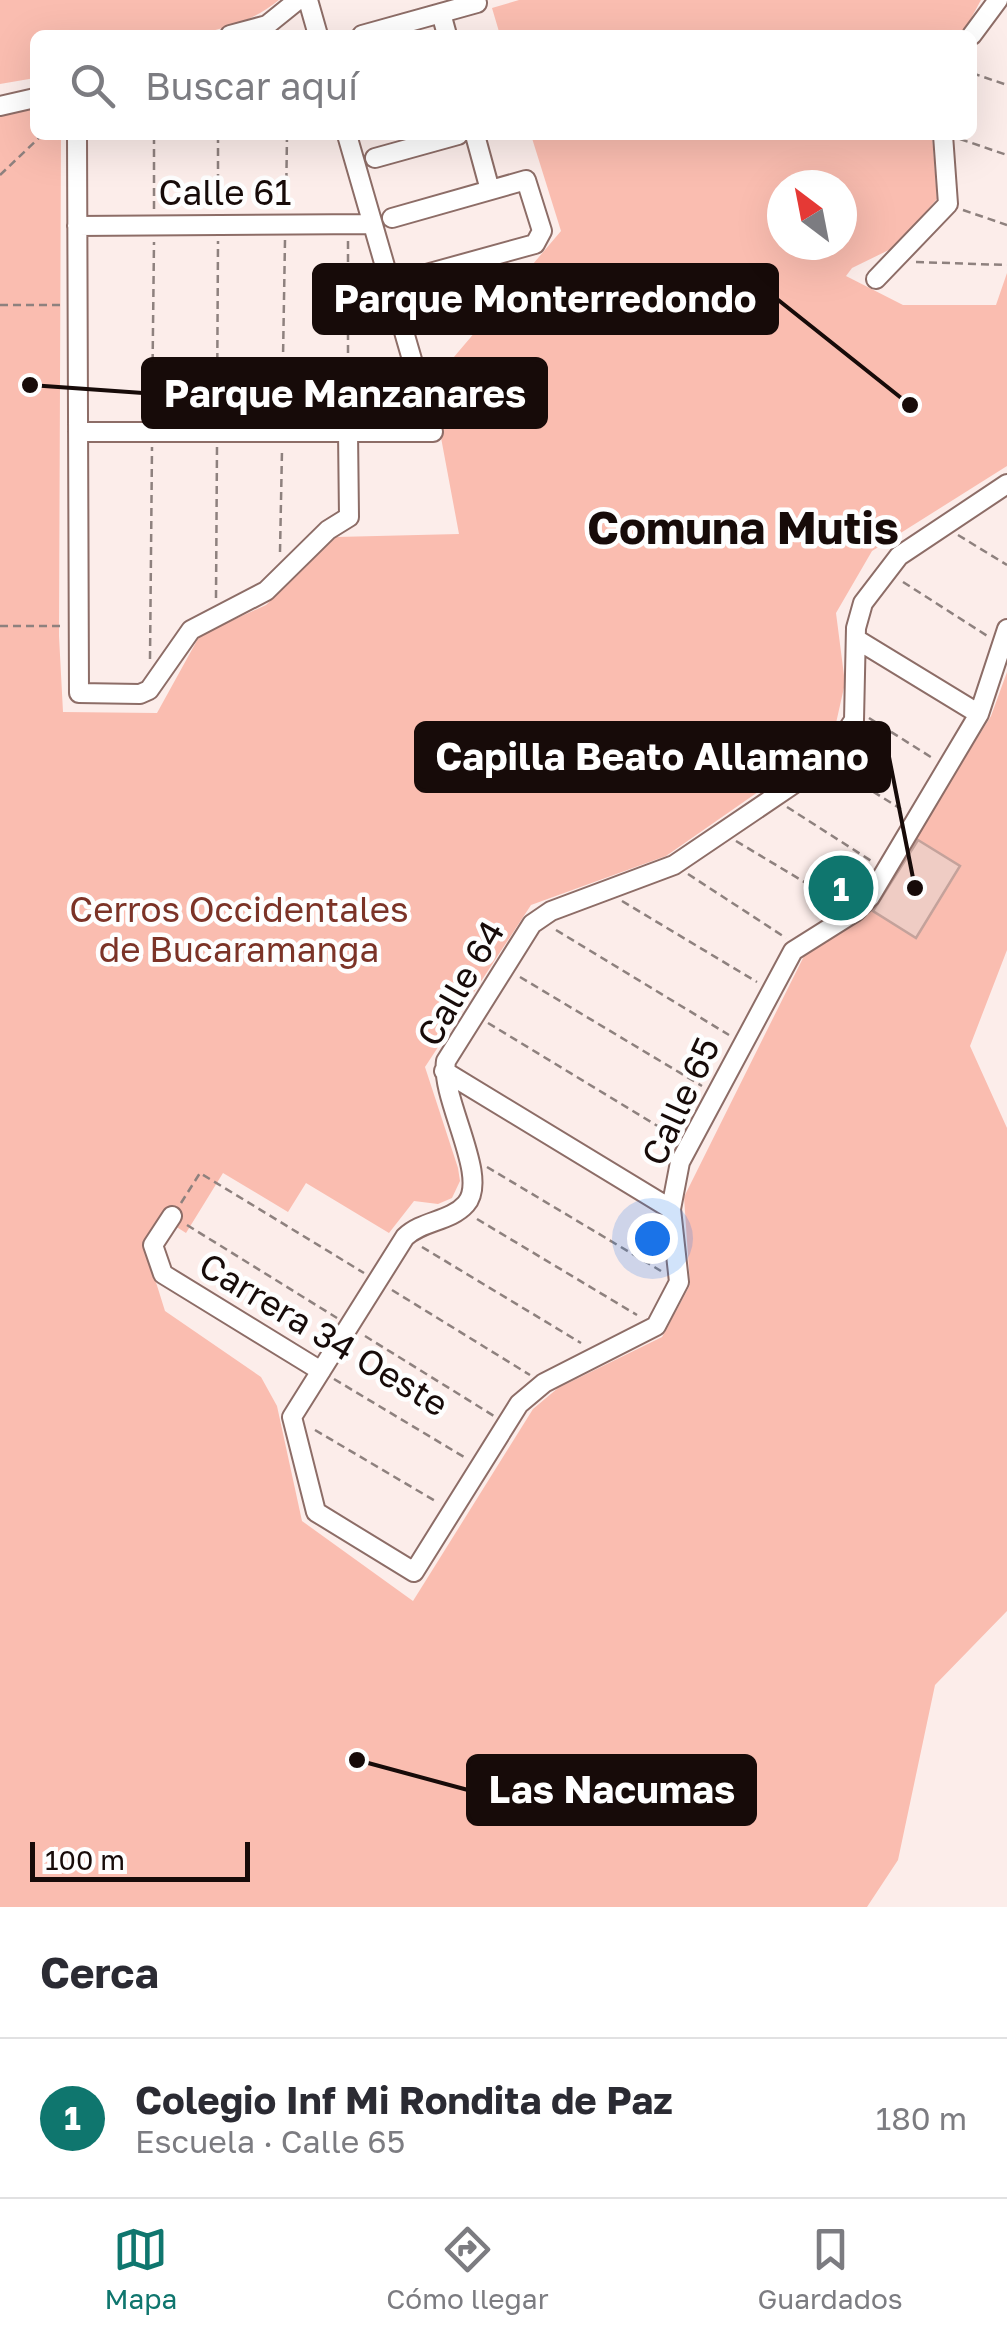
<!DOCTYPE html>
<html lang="es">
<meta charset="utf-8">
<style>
body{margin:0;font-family:"Golos Text",sans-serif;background:#f2f2f3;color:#2b2b33}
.compass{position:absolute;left:767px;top:170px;width:90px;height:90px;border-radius:50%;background:#fff;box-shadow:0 10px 40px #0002;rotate:328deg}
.scale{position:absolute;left:30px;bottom:25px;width:220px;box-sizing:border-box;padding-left:10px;border:5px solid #170b09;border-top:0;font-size:28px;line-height:35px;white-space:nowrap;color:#170b09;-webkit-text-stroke:8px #fefefe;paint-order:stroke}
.you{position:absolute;left:652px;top:1238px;width:35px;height:35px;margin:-25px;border:8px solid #fff;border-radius:50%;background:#1a73e8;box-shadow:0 0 0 15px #1a73e833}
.badge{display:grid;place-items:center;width:65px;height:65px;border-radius:50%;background:#0f766e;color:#fff;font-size:32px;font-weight:700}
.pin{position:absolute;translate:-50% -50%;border:5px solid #fff;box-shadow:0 2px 10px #0006}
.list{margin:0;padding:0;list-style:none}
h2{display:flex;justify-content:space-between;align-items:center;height:130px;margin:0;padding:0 40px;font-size:42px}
h2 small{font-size:32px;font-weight:400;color:#7c7c81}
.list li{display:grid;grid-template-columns:65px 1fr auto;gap:30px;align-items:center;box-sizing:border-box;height:160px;padding:0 40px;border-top:2px solid #e1e1e2}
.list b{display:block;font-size:38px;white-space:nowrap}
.list p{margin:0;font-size:32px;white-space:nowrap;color:#7c7c81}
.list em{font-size:32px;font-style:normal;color:#7c7c81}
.icon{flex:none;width:55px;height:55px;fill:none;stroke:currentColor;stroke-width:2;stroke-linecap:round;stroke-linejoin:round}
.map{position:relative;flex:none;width:1007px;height:1907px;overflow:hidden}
.search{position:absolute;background:#fff;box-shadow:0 10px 40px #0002;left:30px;right:30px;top:30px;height:110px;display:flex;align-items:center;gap:25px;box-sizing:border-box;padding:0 35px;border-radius:15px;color:#7c7c81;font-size:38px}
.sheet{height:290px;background:#fff}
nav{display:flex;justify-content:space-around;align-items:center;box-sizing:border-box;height:140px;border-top:2px solid #e1e1e2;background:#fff;font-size:28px;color:#7c7c81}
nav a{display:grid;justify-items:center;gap:5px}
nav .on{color:#0f766e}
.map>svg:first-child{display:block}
</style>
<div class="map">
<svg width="1007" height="1907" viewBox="0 0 1007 1907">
<rect width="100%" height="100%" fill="#fcedea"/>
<path fill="#fabdb0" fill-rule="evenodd" d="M 0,0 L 279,0 C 216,52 112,35 35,35 L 35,78 L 0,84 Z
M 519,0 L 981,0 L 962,35 L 500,35 L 492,8 Z
M 35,107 L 35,135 L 61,135 L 59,636 L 63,712 L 157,713 L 200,635 L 266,605 L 336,537 L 459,534 L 431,384 L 561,231 L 531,135 L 932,135 L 937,199 L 897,246 L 852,268 L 846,276 L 903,305 L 996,305 L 1007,273 L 1007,466 L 872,551 L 836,613 L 845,683 L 834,732 L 818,750 L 666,856 L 531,905 L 425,1067 L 458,1168 L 460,1181 L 452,1198 L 438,1204 L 414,1201 L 389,1233 L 306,1183 L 288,1212 L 223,1173 L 186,1233 L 161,1217 L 144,1244 L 165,1311 L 261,1377 L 277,1406 L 302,1521 L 413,1601 L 533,1409 L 558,1388 L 662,1337 L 690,1285 L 684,1197 L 805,954 L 870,910 L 916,937 L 960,867 L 915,838 L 991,716 L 1007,672 L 1007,950 L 970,1046 L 1007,1128 L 1007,1611 L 935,1685 L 898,1860 L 867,1907 L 0,1907 L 0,116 ZM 782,185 L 842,185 L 842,245 L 782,245 Z"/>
<path fill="#efccc4" stroke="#c4a29b" stroke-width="2.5" d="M 918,840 L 960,866 L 916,938 L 873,911 Z"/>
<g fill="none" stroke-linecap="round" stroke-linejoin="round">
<g stroke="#8d6d67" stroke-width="22">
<path id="minor" d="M 308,0 L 318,35
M 441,13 L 447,35
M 230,35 L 267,25 L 298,0
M 362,35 L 477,3 L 476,0
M 972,35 L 998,0
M 0,106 L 35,98
M 77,135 L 79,693 L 140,694 L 149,690 L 191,630 L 266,591 L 328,530 L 349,517 L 348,432
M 475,135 L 490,190
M 375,158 L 458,135
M 392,218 L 526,180 L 542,231 L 535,244 L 408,279
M 77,226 L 373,224
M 876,279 L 948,204 L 943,135
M 78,432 L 433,432 L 347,135
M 1007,484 L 899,556 L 863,603 L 856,628 L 854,720 L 826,762 L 674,865 L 551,911 L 532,924 L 446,1061 C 440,1099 490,1177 466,1204 C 450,1222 423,1220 405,1237 L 292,1417 L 316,1512 L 414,1572 L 519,1404 L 544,1383 L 656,1326 L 679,1282 L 671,1209 L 680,1162 L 793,951 L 855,912 L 870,897 L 979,714 L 1007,629
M 856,639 L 979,714
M 444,1071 L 671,1209
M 172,1216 L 153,1245 L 163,1274 L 321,1371"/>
</g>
<path stroke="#8e817e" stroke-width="2.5" stroke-dasharray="8 5" stroke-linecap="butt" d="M 972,73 L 1007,85
M 960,139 L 1007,155
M 0,175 L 42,135
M 286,207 L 287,135
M 218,208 L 218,135
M 154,209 L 154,135
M 963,210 L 1007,225
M 348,241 L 348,418
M 916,262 L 1007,265
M 0,305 L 63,305
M 217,413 L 218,241
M 152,414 L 154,242
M 282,417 L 285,240
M 958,535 L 1007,565
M 280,552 L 282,450
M 903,582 L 989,637
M 216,598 L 217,446
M 0,626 L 63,626
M 150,659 L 152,447
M 869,718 L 934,759
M 840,771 L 901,809
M 787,807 L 873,862
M 736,841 L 841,904
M 688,874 L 786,938
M 622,901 L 757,982
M 556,930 L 729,1035
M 520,977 L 702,1086
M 488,1023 L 674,1136
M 487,1167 L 661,1271
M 181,1203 L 200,1173 L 364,1273
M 477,1219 L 637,1315
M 187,1225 L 337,1318
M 422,1247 L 581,1343
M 392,1290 L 530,1375
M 365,1336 L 494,1416
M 334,1379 L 464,1457
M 315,1430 L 437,1502"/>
<use href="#minor" stroke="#fff" stroke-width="18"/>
</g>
<g text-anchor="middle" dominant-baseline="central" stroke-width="9" stroke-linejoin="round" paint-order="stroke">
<g font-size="35" fill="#170b09" stroke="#fefefe">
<text x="225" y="192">Calle 61</text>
<text transform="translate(460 983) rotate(-60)">Calle 64</text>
<text transform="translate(680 1101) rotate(-65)">Calle 65</text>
<text transform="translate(324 1334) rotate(31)">Carrera 34 Oeste</text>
</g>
<g font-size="35" fill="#7c3327" stroke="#fefefe">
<text x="239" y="909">Cerros Occidentales<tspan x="239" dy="40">de Bucaramanga</tspan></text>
</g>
<g font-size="45" font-weight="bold" fill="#170b09" stroke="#fefefe">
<text x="743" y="527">Comuna Mutis</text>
</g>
</g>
<path fill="none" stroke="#170b09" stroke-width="4" d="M910 405L777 299M30 385L143 393M915 888L889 757M357 1760L468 1790"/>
<g fill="#170b09" stroke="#fefefe" stroke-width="4">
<circle cx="910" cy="405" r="10"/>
<circle cx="30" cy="385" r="10"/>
<circle cx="915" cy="888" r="10"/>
<circle cx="357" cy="1760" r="10"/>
</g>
<g fill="#170b09" stroke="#170b09" stroke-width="4">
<rect x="314" y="265" width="463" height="68" rx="10"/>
<rect x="143" y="359" width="403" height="68" rx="10"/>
<rect x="416" y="723" width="473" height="68" rx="10"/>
<rect x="468" y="1756" width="287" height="68" rx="10"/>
</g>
<g font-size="38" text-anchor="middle" font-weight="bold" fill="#fff">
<text x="545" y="312">Parque Monterredondo</text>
<text x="345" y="407">Parque Manzanares</text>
<text x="652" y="770">Capilla Beato Allamano</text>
<text x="612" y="1803">Las Nacumas</text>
</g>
</svg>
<svg class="compass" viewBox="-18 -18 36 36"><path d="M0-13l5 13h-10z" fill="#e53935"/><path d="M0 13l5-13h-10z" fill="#7c7c81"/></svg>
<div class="scale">100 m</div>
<div class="you"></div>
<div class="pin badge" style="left:841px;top:888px">1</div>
<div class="search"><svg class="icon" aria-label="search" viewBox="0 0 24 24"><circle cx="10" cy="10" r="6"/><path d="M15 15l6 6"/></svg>Buscar aquí</div>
</div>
<section class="sheet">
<h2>Cerca<small></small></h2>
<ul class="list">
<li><span class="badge">1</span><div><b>Colegio Inf Mi Rondita de Paz</b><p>Escuela · Calle 65</p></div><em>180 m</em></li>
</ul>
</section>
<nav>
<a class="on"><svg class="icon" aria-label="map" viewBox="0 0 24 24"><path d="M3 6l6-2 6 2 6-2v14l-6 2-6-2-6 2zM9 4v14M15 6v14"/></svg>Mapa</a>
<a><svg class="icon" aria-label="directions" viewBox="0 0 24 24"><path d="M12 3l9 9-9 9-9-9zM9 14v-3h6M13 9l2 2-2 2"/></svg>Cómo llegar</a>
<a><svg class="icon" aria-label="saved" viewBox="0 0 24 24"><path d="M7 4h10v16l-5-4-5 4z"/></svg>Guardados</a>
</nav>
